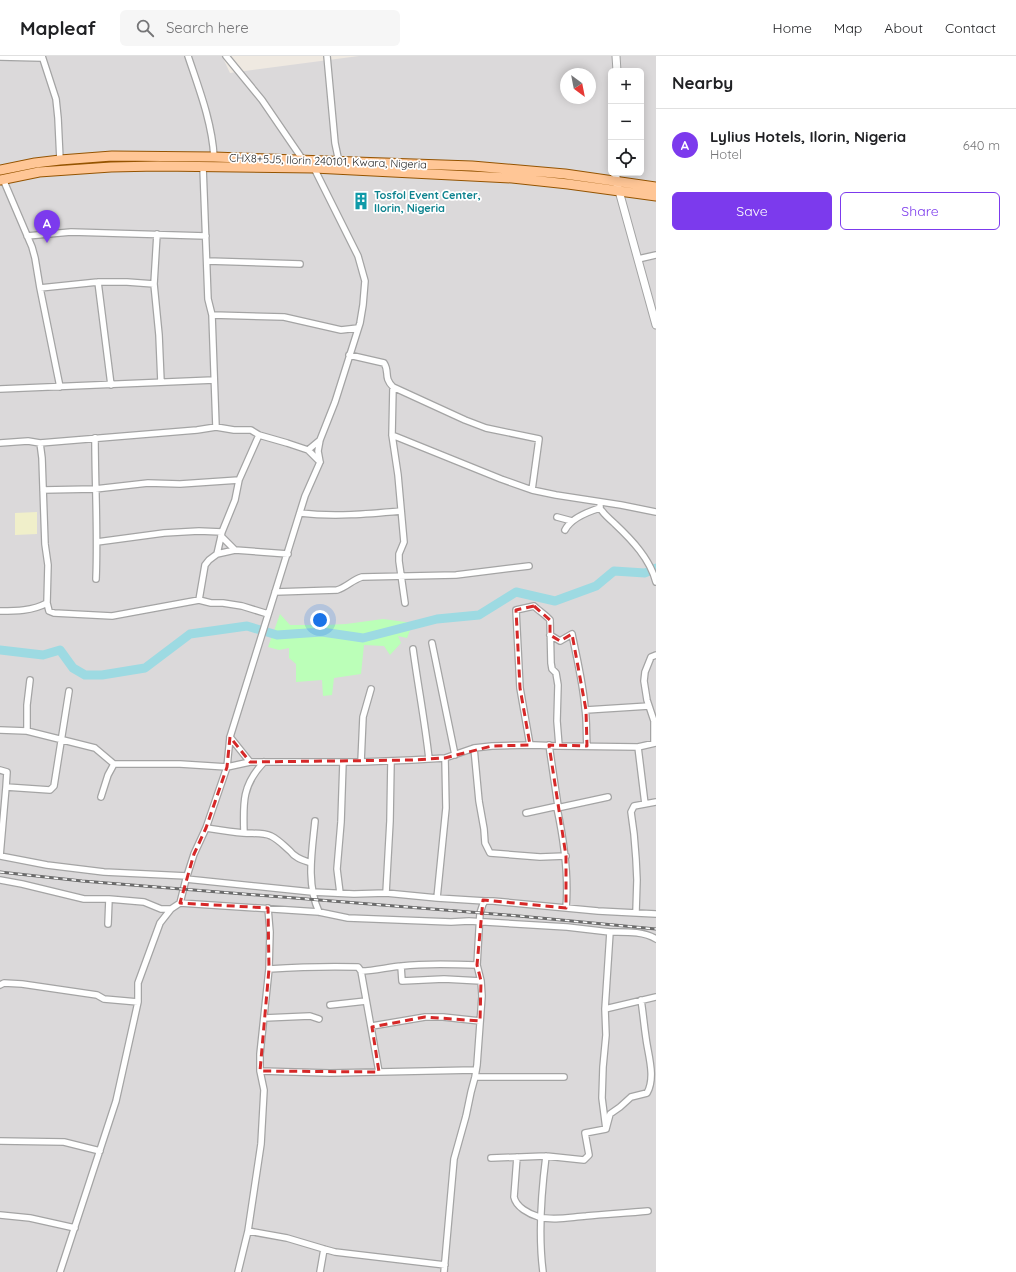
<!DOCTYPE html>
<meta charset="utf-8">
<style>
body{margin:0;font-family:Quicksand,sans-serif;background:#f6f6f6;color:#202124}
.controls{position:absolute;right:12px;top:12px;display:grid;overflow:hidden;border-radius:6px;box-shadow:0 2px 10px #0003}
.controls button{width:36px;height:36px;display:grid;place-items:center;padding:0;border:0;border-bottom:1px solid #e0e0e0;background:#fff;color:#202124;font:20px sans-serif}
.compass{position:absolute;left:560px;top:12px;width:36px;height:36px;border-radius:50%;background:#fff;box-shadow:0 2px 10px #0003;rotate:148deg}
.you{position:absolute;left:320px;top:564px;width:14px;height:14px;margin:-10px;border:3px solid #fff;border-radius:50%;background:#1a73e8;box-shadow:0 0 0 6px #1a73e833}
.badge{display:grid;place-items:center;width:26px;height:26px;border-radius:50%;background:#7c3aed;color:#fff;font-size:13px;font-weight:700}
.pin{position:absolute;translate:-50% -33px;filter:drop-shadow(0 1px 2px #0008)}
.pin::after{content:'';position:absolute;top:21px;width:14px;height:12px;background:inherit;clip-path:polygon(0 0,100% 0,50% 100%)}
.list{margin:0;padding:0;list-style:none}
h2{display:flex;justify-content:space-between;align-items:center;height:52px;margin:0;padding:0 16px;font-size:17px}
h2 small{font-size:13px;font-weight:400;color:#757577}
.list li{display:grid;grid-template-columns:26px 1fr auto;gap:12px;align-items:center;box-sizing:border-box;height:72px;padding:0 16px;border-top:1px solid #e0e0e0}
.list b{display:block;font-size:15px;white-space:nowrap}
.list p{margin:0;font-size:13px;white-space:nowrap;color:#757577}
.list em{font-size:13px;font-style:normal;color:#757577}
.actions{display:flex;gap:8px;padding:12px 16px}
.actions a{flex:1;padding:9px 0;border:1px solid #7c3aed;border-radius:6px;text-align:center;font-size:14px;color:#7c3aed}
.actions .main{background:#7c3aed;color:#fff}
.icon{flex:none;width:22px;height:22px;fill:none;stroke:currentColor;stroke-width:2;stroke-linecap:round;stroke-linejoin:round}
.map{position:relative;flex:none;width:656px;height:1216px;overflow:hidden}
header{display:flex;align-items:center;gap:24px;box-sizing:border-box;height:56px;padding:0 20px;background:#fff;border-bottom:1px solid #e0e0e0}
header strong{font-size:19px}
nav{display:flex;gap:22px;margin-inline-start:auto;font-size:14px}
.search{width:280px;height:36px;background:#f6f6f6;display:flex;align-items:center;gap:10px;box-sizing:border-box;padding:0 14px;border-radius:6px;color:#757577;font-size:15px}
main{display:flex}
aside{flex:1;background:#fff}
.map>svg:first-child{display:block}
</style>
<header>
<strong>Mapleaf</strong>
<div class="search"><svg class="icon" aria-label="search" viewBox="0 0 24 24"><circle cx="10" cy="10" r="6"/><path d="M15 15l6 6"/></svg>Search here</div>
<nav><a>Home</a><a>Map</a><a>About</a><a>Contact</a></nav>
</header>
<main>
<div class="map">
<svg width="656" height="1216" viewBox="0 0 656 1216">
<rect width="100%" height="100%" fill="#efe9e1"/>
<path fill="#dbd9da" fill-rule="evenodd" d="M 0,0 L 222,0 L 230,17 L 359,0 L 656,0 L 656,1216 L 0,1216 ZM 611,15 L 641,15 L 641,117 L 611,117 ZM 566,18 L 590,18 L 590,42 L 566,42 Z"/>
<path fill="#f0efca" d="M 37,456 L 37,478 L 15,479 L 15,457 Z"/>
<path fill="#bbffb8" d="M 280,558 L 290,569 L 326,569 L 346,568 L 383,563 L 413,567 L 407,582 L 398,580 L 401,587 L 390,599 L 384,590 L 364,589 L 361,618 L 334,622 L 332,639 L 323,640 L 322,624 L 296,626 L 296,608 L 289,602 L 289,592 L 279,594 L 268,591 Z"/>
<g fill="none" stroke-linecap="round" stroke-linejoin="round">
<path stroke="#9ddae2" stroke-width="9" d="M 0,594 L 43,599 L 60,594 L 73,612 L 85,619 L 102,619 L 145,612 L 190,578 L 247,570 L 277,579 L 322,576 L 363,582 L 437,563 L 479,559 L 516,536 L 555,545 L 596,530 L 614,515 L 645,517 L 656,512"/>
<g stroke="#a4a4a4" stroke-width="8">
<path id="minor" d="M 42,0 L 56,43 L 58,62 L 60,104
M 188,0 C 199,33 212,66 214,101
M 226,0 L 262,44 L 303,104
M 327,0 L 335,87 L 339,106
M 0,1 L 42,2
M 203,111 L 208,243 L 212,259 L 216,371
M 3,123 L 32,191 L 35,202 L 40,232 L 60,331
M 157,178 L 154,228 L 159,279 L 161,326
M 27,180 L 71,176 L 206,180
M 638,203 L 656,199
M 207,205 L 300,208
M 98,226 L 111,329
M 40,232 L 98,226 L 127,226 L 154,228
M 212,259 L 284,261 L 341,274 L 358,272
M 349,299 L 384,307 C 390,316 383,321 393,331 L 465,364 L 486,372 L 539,383 L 532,434
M 393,331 L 392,379 L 398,419 L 404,486 L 399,498 L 399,505 L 405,547
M 0,333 L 214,324
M 392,379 L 501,423 L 532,434 L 556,439 L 621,449 L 656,456
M 95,382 C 95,429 98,476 96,523
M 0,387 L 28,385 L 40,387 L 197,374 L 216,371 L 234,374 L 251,374 L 259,379 L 287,387 L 308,394 L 320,406
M 40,387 L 42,402 L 45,488 L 48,509 L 47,547 L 49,555 L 54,557 L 112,560 L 199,544 L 211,547 L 223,547 L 242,550 L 268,558
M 308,394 L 320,384
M 43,434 L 95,433 L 148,427 L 180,428 L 239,424
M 600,452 C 604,459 609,462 615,468 C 632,484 650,503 656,526
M 300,457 C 334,461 368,458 401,455
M 557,461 L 572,465
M 565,474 C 571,462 587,456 600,452 L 600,450
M 221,480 L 235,494 L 288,498
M 97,486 L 164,477 L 199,475 L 222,476
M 217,498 L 235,494
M 275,536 L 337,534 C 347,531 352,524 362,521 L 456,519 L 529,510
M 199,544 L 205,509 L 209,504 L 217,498 L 222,476 L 235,444 L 239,424 L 259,379
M 0,555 C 16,555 32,555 47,547
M 550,579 L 560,585 L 572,578 C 577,603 583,627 585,652 C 587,665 586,677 587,690
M 432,587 L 455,699
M 413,593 C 418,630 425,666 429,703
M 586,654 L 649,650
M 0,674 L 27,675 L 95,692 L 114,708 L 180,708 L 227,711 L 250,706 L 361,706 L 412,704 L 445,702 L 474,692 L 492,690 L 534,689 L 559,690 L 638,691 L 656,687
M 27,675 L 27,649 L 30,624
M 230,681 L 250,706
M 654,687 L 654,665 L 647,644 L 644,625 L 645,616 L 651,601 L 656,599
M 530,689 L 520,632 L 516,554 L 534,550 C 539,555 546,559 550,564 L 551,607 L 552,613 L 556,617 L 558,629 L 557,665 L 559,690
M 549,689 L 558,750 L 557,752 C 564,785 569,818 566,852
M 638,691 L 645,748
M 474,692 L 479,745 L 484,773 L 485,787 L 490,797 L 540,801 L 566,800
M 361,706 L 363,661 L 371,633
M 0,714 L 7,716 L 6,731 L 50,734 L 54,730 L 69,635
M 101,741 L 108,719 L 114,708
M 557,752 L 608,741
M 526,757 L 558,750
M 315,765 C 312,796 306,827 319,856
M 206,772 C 219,774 231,776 243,777 C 252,778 262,776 271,780 C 279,784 283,789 290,795 C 295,802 303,804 311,807
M 244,777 C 243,747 242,729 264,706
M 0,800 L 47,809 L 104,816 L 187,820
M 0,800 L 6,731
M 186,823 L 312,836 L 354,838 L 386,837 L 437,842 L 485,845
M 0,824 L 22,828 L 84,843 L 109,843 L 144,846 L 161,853 L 171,853
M 340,837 L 337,813 L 341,766 L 343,706
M 386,837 L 390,765 L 391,705
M 437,842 L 446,752 L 445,702
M 180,847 L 319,856 L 348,862 L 451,866 L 469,865 L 567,871 L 610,876 L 605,953 L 606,979 L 603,1011 L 602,1042 L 606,1073
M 636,856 L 637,824 L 636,803 L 634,778 L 631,756 L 634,750 L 656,746
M 108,868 L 109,843
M 610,876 C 625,876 644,875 656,883
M 401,910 L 402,925 L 444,923 L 481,925
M 269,913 C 299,911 328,910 358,911 L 361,915 C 375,915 388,911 402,910 C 426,907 452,908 477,909
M 361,915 L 379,1016
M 0,929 L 4,927 L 22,928 L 97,939 L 104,943 L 138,946
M 330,949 L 366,945
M 605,953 L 656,941
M 264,962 L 310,960 L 319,963
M 372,970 L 425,961 L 443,961 L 480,965
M 260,1015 L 330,1017 L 475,1014
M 475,1021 L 564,1021
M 0,1085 L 64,1086 L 100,1095
M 517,1101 L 514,1141 C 516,1151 529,1158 539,1161 C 554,1165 571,1161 586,1160 C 607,1158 627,1157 648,1155
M 491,1102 L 546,1100 L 584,1104 L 589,1099 L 585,1077 L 606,1073 L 610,1058 L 620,1051 L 631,1041 L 647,1037 C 656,1021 648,999 646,982 C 644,969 643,956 641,944
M 0,1159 L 30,1162 L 75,1172
M 248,1175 L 287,1182 L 324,1193 L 335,1196 L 445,1209
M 60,1216 L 116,1045 L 138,946 L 138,927 L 160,867 L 171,853 L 180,847 L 186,823 L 194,798 L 206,772 L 227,711 L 230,681 L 305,440 L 320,406 L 318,395 L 320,384 L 335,346 L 360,267 L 363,249 L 365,225 L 358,200 L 314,112
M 238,1216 L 248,1175 L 261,1088 L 264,1034 L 260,1015 L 260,998 L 269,913 L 270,876 L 268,852
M 320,1216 L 324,1193
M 444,1216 L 454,1103 L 466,1060 L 471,1036 L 475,1021 L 477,1009 L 482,940 L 481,925 L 477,909 L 480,857 L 483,848 L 485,845 L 493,845 L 598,855 L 656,858
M 543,1216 C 538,1177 541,1139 546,1100"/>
</g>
<g stroke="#a4a4a4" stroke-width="9">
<path id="tertiary" d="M 616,0 L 617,15
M 616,117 L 616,125 L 619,135 L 656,269"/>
</g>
<g stroke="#955400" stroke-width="11">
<path id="primary" d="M 0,114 L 35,107 L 60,104 L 112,100 L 214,101 L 472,110 L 565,118 L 656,131
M 0,124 L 39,116 L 111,111 L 158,110 L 314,112 L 512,122 L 568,128 L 656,140"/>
</g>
<use href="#minor" stroke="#fff" stroke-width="5.5"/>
<use href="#tertiary" stroke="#fff" stroke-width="7"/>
<use href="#primary" stroke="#ffc696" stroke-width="9"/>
<g stroke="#6b6b6b" stroke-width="3">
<path id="rail" d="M 0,816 L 82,825 L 519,860 L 656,873"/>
</g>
<use href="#rail" stroke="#fff" stroke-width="1.5" stroke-dasharray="4.5" stroke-linecap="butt"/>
</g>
<path fill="none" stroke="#d62828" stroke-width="3" stroke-dasharray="8 5" stroke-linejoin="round" d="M 534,550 L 550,564 L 550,579 L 560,585 L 572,578 L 586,654 L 587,690 L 549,689 L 566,800 L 566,852 L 483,844 L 477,909 L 481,925 L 480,965 L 425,961 L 372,971 L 379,1016 L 260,1015 L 269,913 L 268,852 L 180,847 L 194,798 L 206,772 L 227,711 L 230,681 L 250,706 L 412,704 L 445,702 L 492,690 L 530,689 L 520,632 L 516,554 Z"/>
<defs>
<g id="building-bare" transform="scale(1.38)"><path d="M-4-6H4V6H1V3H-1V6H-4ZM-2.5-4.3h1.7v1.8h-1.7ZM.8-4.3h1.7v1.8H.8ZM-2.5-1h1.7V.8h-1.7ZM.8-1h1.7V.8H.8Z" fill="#0f9aa8" stroke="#fff" stroke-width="2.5" paint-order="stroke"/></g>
</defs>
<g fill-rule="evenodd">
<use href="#building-bare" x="361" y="145"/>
</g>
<g text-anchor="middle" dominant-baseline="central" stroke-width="3.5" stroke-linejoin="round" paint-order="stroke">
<g font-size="11" fill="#1d1d1d" stroke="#fff">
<text transform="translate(328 105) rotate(2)">CHX8+5J5, Ilorin 240101, Kwara, Nigeria</text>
</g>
<g font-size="11" font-weight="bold" fill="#0d838f" stroke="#fff" text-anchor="start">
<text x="374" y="139">Tosfol Event Center,<tspan x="374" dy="13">Ilorin, Nigeria</tspan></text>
</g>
</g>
</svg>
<div class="controls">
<button>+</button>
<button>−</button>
<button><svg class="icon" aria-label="locate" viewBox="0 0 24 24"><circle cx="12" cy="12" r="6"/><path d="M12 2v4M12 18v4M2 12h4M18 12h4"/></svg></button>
</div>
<svg class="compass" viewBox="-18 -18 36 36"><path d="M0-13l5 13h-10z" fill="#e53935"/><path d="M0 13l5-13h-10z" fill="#757577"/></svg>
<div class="you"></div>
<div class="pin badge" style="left:47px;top:187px">A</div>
</div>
<aside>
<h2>Nearby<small></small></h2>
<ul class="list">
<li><span class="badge">A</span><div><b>Lylius Hotels, Ilorin, Nigeria</b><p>Hotel</p></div><em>640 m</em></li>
</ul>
<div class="actions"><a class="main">Save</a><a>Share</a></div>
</aside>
</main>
